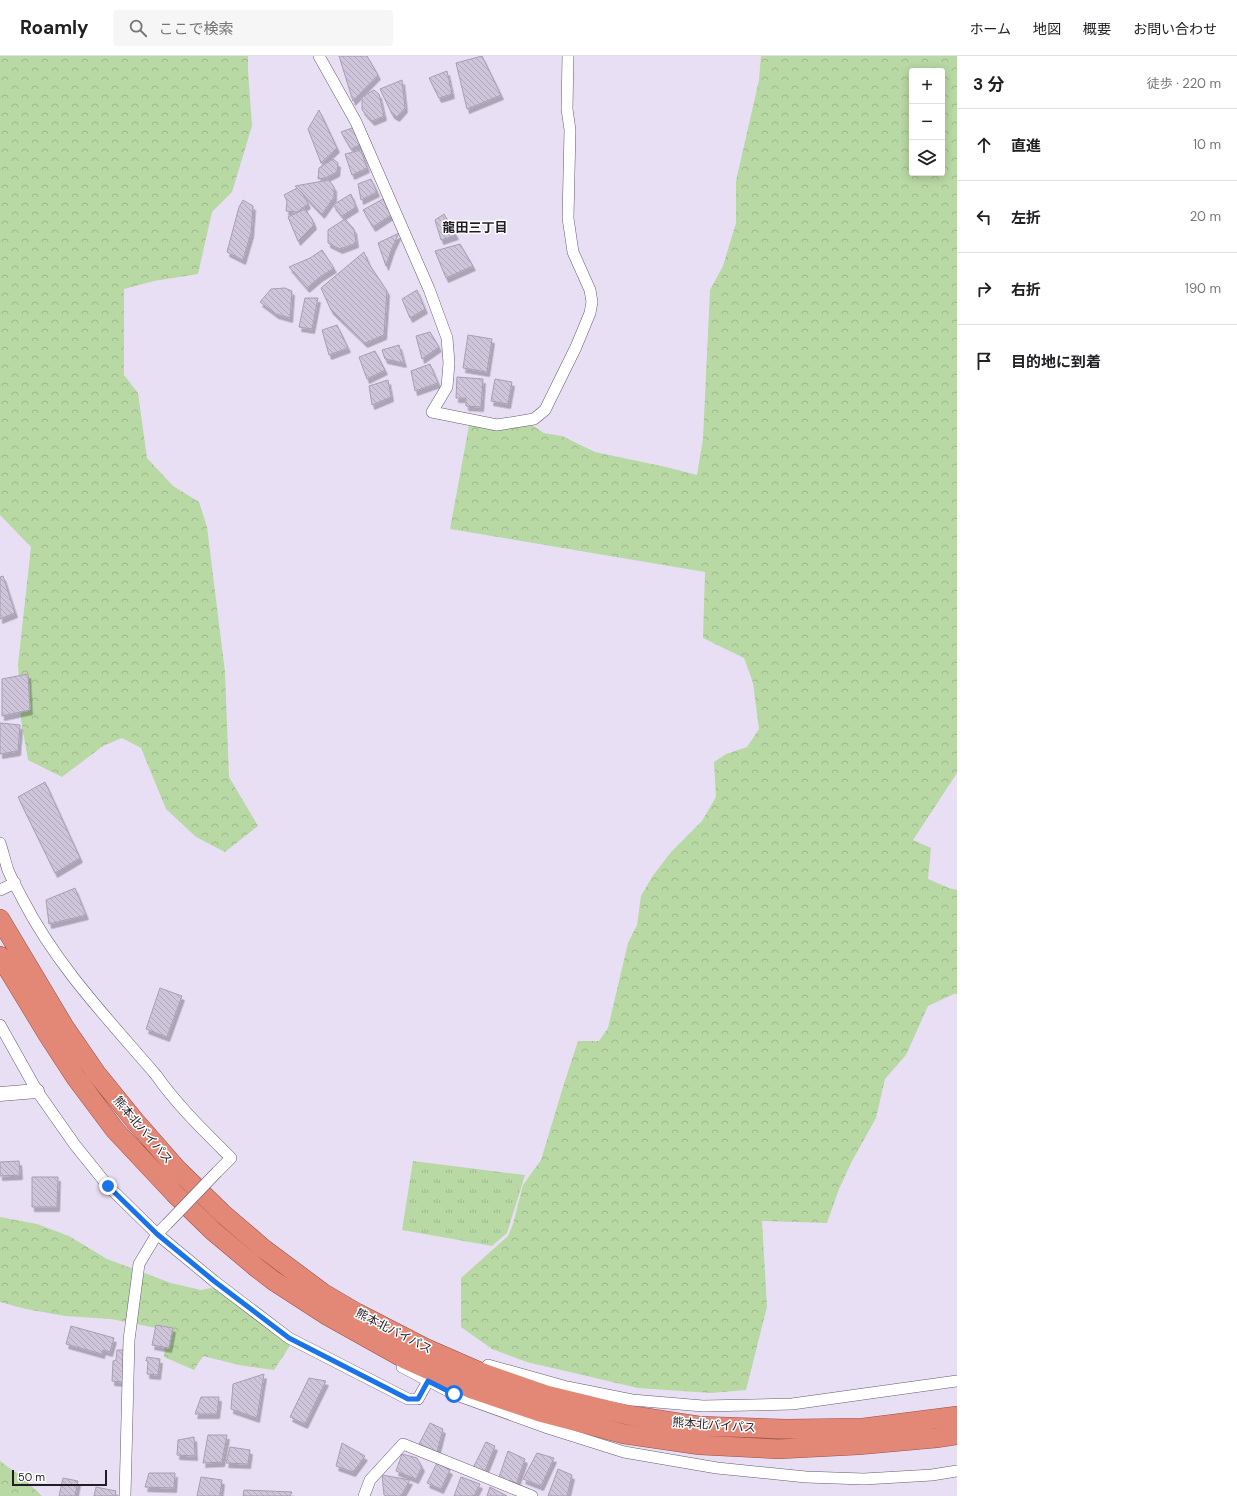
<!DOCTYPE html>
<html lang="ja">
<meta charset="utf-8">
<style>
body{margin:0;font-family:"DM Sans","Noto Sans JP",sans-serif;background:#f6f6f6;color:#202124}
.controls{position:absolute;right:12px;top:12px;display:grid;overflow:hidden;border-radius:4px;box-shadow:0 2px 10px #0003}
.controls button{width:36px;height:36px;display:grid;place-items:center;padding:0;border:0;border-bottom:1px solid #e0e0e0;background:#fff;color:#202124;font:20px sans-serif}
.scale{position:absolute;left:12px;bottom:10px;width:95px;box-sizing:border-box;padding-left:4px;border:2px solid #211d25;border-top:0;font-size:11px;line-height:14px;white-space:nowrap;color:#211d25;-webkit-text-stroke:3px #fff;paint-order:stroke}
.stop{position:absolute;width:12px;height:12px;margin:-9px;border:3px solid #1a73e8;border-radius:50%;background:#fff}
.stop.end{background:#1a73e8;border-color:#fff;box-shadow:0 1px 4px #0008}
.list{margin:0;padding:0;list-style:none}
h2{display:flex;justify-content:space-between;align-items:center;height:52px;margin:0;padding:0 16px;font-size:17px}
h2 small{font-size:13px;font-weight:400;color:#757577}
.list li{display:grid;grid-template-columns:26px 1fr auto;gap:12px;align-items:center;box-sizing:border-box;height:72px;padding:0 16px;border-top:1px solid #e0e0e0}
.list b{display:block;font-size:15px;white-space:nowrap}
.list em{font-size:13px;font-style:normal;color:#757577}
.icon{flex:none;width:22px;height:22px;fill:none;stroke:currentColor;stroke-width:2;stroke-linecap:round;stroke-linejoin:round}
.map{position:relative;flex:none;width:957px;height:1440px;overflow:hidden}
header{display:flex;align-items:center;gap:24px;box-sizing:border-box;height:56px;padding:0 20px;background:#fff;border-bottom:1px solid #e0e0e0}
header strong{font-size:19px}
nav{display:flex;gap:22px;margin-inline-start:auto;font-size:14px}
.search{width:280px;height:36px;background:#f6f6f6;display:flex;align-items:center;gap:10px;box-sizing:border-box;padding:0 14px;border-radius:4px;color:#757577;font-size:15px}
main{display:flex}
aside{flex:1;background:#fff}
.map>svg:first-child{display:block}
</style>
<header>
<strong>Roamly</strong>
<div class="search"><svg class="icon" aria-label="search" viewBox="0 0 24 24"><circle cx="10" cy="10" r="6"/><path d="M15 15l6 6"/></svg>ここで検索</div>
<nav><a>ホーム</a><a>地図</a><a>概要</a><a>お問い合わせ</a></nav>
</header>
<main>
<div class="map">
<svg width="957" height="1440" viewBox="0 0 957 1440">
<defs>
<pattern id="grass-tufts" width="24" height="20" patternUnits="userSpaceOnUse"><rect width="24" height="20" fill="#b8d8a4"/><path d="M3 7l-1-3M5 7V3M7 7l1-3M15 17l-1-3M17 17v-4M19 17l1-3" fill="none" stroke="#9eb98d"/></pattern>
<pattern id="forest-crowns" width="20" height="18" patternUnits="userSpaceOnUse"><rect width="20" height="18" fill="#b8d8a4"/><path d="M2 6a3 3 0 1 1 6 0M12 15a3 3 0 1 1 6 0" fill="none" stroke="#9eb98d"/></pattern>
<pattern id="building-back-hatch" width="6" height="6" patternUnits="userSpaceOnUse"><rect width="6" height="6" fill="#cfc5da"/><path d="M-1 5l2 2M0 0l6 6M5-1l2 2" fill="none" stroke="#b1a9bb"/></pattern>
<filter id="shadow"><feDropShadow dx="2.5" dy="4.5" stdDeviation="0" flood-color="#0004"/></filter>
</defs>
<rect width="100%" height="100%" fill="#e9dff5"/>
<path fill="url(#grass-tufts)" d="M 413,1105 L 525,1119 L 507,1177 L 492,1190 L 402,1174 Z"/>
<path fill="url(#forest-crowns)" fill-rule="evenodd" d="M 0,0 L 248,0 L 248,14 L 252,70 L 232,136 L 212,156 L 198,218 L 154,225 L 124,233 L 124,319 L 138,337 L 147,402 L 173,430 L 199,446 L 207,471 L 225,616 L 229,721 L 258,770 L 225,796 L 196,781 L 166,753 L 141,692 L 122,682 L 103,690 L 62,721 L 28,704 L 21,664 L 18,608 L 31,491 L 0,459 Z
M 761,0 L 957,0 L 957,717 L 913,784 L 931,792 L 928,823 L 949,832 L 957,834 L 957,938 L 954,938 L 928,950 L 906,999 L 885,1023 L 876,1062 L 852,1105 L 839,1133 L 827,1167 L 762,1165 L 767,1251 L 746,1334 L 711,1337 L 638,1332 L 527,1306 L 492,1293 L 461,1271 L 461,1222 L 508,1180 L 513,1168 L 523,1129 L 541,1104 L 563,1031 L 578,985 L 599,985 L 608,972 L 628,887 L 637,869 L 641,840 L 652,821 L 671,796 L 702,765 L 716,741 L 714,706 L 726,698 L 747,691 L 759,673 L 753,627 L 744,602 L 703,582 L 705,516 L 450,473 L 470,364 L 524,364 L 544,377 L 562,380 L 595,396 L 666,411 L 697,419 L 703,383 L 710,234 L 723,210 L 736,167 L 736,125 L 759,24 ZM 912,15 L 942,15 L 942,117 L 912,117 Z
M 0,1161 L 37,1168 L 69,1180 L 107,1203 L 171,1227 L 201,1234 L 220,1230 L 291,1288 L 274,1314 L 239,1309 L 203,1300 L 194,1314 L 164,1301 L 166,1274 L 111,1263 L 65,1260 L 26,1253 L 0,1246 Z
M 0,1405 L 23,1422 L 42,1440 L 0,1440 Z"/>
<path fill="url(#building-back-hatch)" stroke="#a89eb3" filter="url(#shadow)" d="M 339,0 L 367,0 L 378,19 L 353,45 Z
M 482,0 L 501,39 L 467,53 L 456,7 Z
M 447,15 L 452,38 L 439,42 L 429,22 Z
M 402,24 L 405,52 L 397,61 L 392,58 L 380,33 Z
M 374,34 L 379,38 L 384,60 L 372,65 L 362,54 L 362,41 Z
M 319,54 L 337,92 L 321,107 L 308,73 Z
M 355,71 L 361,88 L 351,93 L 341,76 Z
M 361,94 L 367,112 L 352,119 L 345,98 Z
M 333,103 L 338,107 L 337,116 L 325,122 L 318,123 L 319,112 Z
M 371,123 L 377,136 L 361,144 L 358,128 Z
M 329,124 L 334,131 L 334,141 L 322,158 L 295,130 Z
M 297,132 L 303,138 L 308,148 L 297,156 L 286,155 L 287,145 L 284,139 Z
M 351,138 L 356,151 L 342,160 L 333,149 Z
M 383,143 L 391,159 L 373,171 L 363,154 Z
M 243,144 L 253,150 L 251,177 L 243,204 L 227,196 L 239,151 Z
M 305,153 L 312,163 L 314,169 L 298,185 L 288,161 Z
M 444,158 L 456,179 L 441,184 L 435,164 Z
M 345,163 L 354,173 L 356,187 L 340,193 L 328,187 L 328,174 Z
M 399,177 L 392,192 L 386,210 L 378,187 Z
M 460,188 L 473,210 L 446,222 L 435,195 Z
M 322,194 L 334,212 L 320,221 L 307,232 L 289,211 L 310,202 Z
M 364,196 L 369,208 L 387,235 L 384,279 L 365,287 L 331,254 L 321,232 Z
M 285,232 L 292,235 L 290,262 L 276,258 L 260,246 L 271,233 Z
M 417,234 L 425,253 L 410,262 L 402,243 Z
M 305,242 L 318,242 L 312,273 L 299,271 Z
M 337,269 L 348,292 L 329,299 L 322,274 Z
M 430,276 L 439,291 L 422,303 L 416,280 Z
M 468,279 L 492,283 L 487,316 L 463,312 Z
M 399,289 L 404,307 L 385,303 L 382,294 Z
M 375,295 L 385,314 L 367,323 L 359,301 Z
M 430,308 L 438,327 L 415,335 L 411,315 Z
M 457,321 L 483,323 L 481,351 L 466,350 L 466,342 L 456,342 Z
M 495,323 L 512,326 L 508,348 L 491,345 Z
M 388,324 L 391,341 L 372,349 L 369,330 Z
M 3,520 L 15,557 L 0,563 L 0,521 Z
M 28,618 L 30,654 L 2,660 L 2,623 Z
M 0,667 L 20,669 L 18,695 L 0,698 Z
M 45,726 L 80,802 L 55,817 L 18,741 Z
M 75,832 L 86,859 L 49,868 L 46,844 Z
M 160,932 L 182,940 L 167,981 L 146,973 Z
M 19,1105 L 20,1119 L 0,1120 L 0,1106 Z
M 32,1121 L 58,1121 L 57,1151 L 32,1151 Z
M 156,1269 L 173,1272 L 169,1292 L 152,1289 Z
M 71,1270 L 114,1282 L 110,1296 L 103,1294 L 102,1298 L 66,1288 Z
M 117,1294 L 126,1294 L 124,1326 L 112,1325 L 113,1305 L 116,1304 Z
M 147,1301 L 160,1303 L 158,1319 L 147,1318 L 148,1305 L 146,1305 Z
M 264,1318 L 257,1362 L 231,1353 L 233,1328 Z
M 309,1322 L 326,1325 L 305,1368 L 290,1361 Z
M 201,1341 L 219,1341 L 217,1358 L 195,1358 Z
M 430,1367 L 443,1373 L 437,1396 L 419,1388 Z
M 208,1379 L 227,1379 L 222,1406 L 203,1407 Z
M 194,1381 L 195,1400 L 177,1399 L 178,1384 Z
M 486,1386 L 495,1390 L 485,1415 L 473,1412 Z
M 342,1387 L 365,1400 L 353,1416 L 336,1410 Z
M 230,1391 L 250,1394 L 248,1408 L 226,1407 Z
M 508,1395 L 525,1403 L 516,1429 L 499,1421 Z
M 537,1397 L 554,1402 L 541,1430 L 523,1423 Z
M 402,1398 L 417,1402 L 422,1411 L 416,1423 L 396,1415 Z
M 437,1407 L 450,1414 L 441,1433 L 427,1427 Z
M 558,1413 L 572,1419 L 567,1440 L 548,1440 Z
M 149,1417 L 175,1417 L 174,1432 L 145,1431 Z
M 382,1419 L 410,1424 L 401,1440 L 387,1440 L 384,1439 Z
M 201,1421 L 222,1424 L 220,1440 L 197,1440 Z
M 461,1421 L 480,1428 L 474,1440 L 454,1440 Z
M 63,1422 L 78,1425 L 75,1440 L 59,1440 Z
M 96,1431 L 116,1435 L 115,1440 L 94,1440 Z
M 490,1431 L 507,1440 L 487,1440 Z
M 244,1434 L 292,1436 L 290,1440 L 243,1440 Z"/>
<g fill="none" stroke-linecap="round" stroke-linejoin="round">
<g stroke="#655c6e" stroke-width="12">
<path id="minor" d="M 319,0 L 356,66 L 429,233 L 447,282 L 449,307 L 447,331 L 432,356 L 497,369 L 534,363 L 545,354 L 576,291 L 590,257 L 592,246 L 590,234 L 573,196 L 568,162 L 570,74 L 567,53 L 568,0
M 0,787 C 3,796 5,805 8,814 C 12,824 18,834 23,844 C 57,910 108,963 156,1019 C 177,1049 205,1076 231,1102 L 217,1116
M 0,834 L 15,827
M 0,969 L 37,1035 L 75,1089 L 108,1130 L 157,1178 L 214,1225 L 289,1282 L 408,1343 L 418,1343 L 428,1325
M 488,1309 L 567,1331 L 632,1344 L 703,1350 L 792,1348 L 957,1325
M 402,1311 L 454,1338 L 548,1372 L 624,1396 L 717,1412 L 806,1421 L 864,1423 L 932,1419 L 957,1415
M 125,1440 L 129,1284 L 139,1208 L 157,1178 L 167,1168
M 364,1440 L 370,1424 L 403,1388 L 532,1440"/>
</g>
<g stroke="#655c6e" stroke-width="15">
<path id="tertiary" d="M 0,1038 L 37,1035"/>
</g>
<g stroke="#9b4f44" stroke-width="20">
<path id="trunk" d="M 0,863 L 65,972 L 96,1017 L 135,1065 L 178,1114 L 222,1157 L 264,1193 L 323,1237 L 357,1257 L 425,1292 L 480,1316 L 546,1339 L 628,1359 L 699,1370 L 786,1373 L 863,1372 L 957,1360
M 0,900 L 48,979 L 76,1022 L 115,1074 L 174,1137 L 213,1175 L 257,1212 L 274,1225 L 328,1260 L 405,1303 L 472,1333 L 540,1356 L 624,1378 L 700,1389 L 779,1393 L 858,1389 L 936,1382 L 957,1379"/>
</g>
<use href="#minor" stroke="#fff" stroke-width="11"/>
<use href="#tertiary" stroke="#fff" stroke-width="14"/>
<use href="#trunk" stroke="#e38877" stroke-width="19"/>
<g stroke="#655c6e" stroke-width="12" stroke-linecap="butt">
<path id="minor-bridge" d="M 167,1168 L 217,1116"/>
</g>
<use href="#minor-bridge" stroke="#fff" stroke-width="11"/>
</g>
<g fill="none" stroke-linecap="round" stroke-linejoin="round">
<path stroke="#1a73e8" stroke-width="5" d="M 108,1130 L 157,1178 L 214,1225 L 289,1282 L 408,1343 L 418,1343 L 428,1325 L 454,1338"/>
</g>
<g text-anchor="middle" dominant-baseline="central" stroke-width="3" stroke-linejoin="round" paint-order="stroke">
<g font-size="12" fill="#211d25" stroke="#fff">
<text transform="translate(143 1074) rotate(50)">熊本北バイパス</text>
<text transform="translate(394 1275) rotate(27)">熊本北バイパス</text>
<text transform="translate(714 1369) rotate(4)">熊本北バイパス</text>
</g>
<g font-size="13" font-weight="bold" fill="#211d25" stroke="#fff">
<text x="475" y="171">龍田三丁目</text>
</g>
</g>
</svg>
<div class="controls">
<button>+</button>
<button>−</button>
<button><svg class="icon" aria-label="layers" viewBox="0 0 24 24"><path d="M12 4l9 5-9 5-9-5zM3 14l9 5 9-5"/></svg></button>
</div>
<div class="scale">50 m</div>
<div class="stop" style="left:454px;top:1338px"></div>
<div class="stop end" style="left:108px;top:1130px"></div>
</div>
<aside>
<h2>3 分<small>徒歩 · 220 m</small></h2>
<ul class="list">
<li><svg class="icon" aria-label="ahead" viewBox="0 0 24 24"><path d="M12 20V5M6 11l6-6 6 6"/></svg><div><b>直進</b></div><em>10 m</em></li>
<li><svg class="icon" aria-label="left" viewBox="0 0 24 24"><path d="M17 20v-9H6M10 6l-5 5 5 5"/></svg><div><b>左折</b></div><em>20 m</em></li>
<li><svg class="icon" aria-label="right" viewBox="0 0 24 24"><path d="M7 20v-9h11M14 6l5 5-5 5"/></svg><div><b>右折</b></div><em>190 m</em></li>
<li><svg class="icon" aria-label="arrive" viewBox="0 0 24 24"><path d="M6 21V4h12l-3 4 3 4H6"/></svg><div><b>目的地に到着</b></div></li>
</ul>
</aside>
</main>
